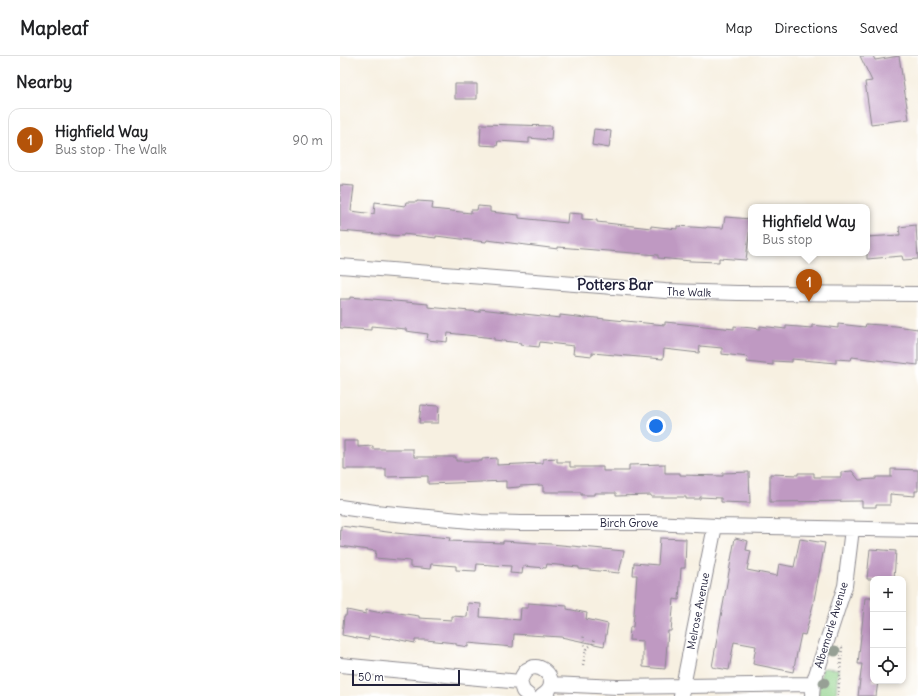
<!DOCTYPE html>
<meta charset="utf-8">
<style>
body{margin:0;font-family:Delius,sans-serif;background:#f2f2f2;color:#202124}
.controls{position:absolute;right:12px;bottom:12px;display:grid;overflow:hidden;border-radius:8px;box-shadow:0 2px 6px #0003}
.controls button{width:36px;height:36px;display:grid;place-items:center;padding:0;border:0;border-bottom:1px solid #e0e0e0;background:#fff;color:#202124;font:20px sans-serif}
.scale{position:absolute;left:12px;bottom:10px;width:108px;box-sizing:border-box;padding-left:4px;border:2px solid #22223b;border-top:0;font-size:11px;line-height:14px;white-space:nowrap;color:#22223b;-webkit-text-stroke:3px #fff;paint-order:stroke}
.you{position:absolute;left:316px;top:370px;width:14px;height:14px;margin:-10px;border:3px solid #fff;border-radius:50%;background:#1a73e8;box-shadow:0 0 0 6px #1a73e833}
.badge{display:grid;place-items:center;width:26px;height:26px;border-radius:50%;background:#b45309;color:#fff;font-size:13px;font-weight:700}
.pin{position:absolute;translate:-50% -33px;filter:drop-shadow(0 1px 2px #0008)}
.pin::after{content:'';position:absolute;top:21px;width:14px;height:12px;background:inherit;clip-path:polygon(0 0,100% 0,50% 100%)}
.popup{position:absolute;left:408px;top:148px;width:122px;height:52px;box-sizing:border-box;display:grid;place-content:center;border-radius:8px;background:#fff;filter:drop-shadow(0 1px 3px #0005);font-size:13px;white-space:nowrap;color:#757577}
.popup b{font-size:15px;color:#202124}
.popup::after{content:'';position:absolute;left:50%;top:100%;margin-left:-8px;border:8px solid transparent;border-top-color:#fff}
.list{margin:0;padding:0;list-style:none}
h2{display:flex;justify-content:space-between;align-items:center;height:52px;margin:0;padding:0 16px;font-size:17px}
h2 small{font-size:13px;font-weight:400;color:#757577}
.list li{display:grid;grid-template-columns:26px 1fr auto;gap:12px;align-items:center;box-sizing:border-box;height:64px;margin:0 8px 8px;padding:0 8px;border:1px solid #e0e0e0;border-radius:12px}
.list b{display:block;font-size:15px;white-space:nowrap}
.list p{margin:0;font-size:13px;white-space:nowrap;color:#757577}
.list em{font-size:13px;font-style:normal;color:#757577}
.icon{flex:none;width:22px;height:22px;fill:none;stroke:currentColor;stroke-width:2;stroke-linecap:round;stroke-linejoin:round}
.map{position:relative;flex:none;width:578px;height:640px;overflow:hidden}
header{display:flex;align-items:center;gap:24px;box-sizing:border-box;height:56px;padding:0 20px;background:#fff;border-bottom:1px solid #e0e0e0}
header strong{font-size:19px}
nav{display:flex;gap:22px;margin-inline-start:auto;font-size:14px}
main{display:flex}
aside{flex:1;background:#fff}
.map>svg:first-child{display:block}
</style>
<header>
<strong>Mapleaf</strong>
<nav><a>Map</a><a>Directions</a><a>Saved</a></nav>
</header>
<main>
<aside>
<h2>Nearby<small></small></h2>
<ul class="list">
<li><span class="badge">1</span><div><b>Highfield Way</b><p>Bus stop · The Walk</p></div><em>90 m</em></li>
</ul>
</aside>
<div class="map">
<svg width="578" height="640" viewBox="0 0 578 640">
<rect width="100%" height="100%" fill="#fff"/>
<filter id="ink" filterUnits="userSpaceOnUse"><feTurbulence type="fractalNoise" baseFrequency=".025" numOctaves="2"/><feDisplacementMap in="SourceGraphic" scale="8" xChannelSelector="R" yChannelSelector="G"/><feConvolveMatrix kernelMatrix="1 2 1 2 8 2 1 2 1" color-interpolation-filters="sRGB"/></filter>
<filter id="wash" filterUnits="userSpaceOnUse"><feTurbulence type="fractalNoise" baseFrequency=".012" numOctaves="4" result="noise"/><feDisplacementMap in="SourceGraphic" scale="16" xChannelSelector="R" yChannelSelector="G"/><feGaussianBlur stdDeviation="0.9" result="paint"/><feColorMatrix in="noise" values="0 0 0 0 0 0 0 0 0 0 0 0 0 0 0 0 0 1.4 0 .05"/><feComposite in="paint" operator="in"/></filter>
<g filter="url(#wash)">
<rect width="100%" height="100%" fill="#f7f0e1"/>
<path fill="#8ed087" stroke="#587961" d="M 485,612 L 498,613 L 496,640 L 478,640 L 482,613 Z"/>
<g id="blocks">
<path fill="#bf99c2" d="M 520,0 L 533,0 L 535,4 L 559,0 L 569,63 L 531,68 L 525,26 L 532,25 Z
M 115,28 L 137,28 L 137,43 L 115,43 Z
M 141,68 L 212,70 L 211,84 L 189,82 L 189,87 L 158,85 L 157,90 L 140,89 Z
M 254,73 L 271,75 L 269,92 L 252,89 Z
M 0,129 L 14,130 L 11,155 L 34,158 L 35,146 L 65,150 L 66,146 L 77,146 L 77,145 L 93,146 L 92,153 L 131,157 L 131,154 L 137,154 L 138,150 L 150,151 L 150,156 L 179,159 L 179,162 L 227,167 L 228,157 L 242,158 L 242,163 L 257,164 L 257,166 L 311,172 L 311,170 L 337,173 L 337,170 L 366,172 L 367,171 L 383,172 L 385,161 L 411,163 L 406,204 L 379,202 L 379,206 L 351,205 L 318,202 L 318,199 L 218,191 L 218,193 L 147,184 L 146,186 L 96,180 L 96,182 L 63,178 L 63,180 L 0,175 Z
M 576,169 L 578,203 L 563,204 L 562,200 L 527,203 L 527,181 L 560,179 L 559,171 Z
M 10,241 L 88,248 L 88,251 L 140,256 L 140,253 L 220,262 L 220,259 L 246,262 L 246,261 L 325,269 L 325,266 L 394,273 L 394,270 L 420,273 L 420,270 L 446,273 L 446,270 L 472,272 L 472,269 L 498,272 L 498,268 L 525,271 L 526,268 L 555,270 L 578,273 L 578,309 L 512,301 L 511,304 L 496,303 L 496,307 L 452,303 L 452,306 L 433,305 L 433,309 L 407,306 L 408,301 L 382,298 L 382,292 L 360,290 L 359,297 L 324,293 L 323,303 L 252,297 L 252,300 L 233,298 L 234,290 L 200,286 L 199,291 L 180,289 L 181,287 L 154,284 L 154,282 L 108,277 L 107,286 L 87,284 L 88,278 L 66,275 L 66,273 L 31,270 L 31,274 L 0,272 L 0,243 L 10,243 Z
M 81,349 L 99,350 L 98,367 L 79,367 Z
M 4,385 L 18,385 L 18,391 L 33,390 L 33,393 L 73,393 L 73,398 L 74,398 L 74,401 L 116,401 L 116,405 L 142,405 L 142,403 L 157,402 L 157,409 L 203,407 L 203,403 L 217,402 L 217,406 L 230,406 L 230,411 L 263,411 L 263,415 L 289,415 L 289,409 L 325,408 L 325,417 L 340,417 L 340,419 L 383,420 L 383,417 L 409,416 L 410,447 L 381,446 L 381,442 L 360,441 L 360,443 L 346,443 L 346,441 L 311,441 L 311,439 L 276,440 L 276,437 L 254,437 L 254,439 L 241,439 L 241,436 L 203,436 L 203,429 L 180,430 L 179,431 L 166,432 L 166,425 L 88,428 L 88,420 L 46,421 L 46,413 L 4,413 Z
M 551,413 L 578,414 L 578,435 L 575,435 L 575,440 L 550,438 L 550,449 L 536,449 L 536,451 L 522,451 L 522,445 L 430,446 L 430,418 L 458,419 L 458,417 L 474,417 L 474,421 L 501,421 L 501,416 L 512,415 L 519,424 L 536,423 L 536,421 L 551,421 Z
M 1,470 L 55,477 L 110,482 L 109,485 L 163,487 L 163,485 L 211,488 L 284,495 L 279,517 L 239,513 L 239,511 L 207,508 L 206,512 L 183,510 L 182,518 L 170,517 L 171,510 L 152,509 L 137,508 L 136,515 L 116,514 L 116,510 L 91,508 L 90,513 L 70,511 L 70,505 L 35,502 L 36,495 L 0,490 Z
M 320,482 L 346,483 L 345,512 L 341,512 L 339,544 L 334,543 L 331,575 L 328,575 L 325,613 L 303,611 L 303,585 L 289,584 L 290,571 L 293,571 L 297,519 L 293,519 L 294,507 L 318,509 Z
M 395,482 L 408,485 L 406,494 L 411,495 L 407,514 L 437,520 L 439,508 L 454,511 L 460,483 L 485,487 L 473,549 L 465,579 L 461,578 L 453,616 L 413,608 L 416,590 L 394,586 L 389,614 L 372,611 Z
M 530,493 L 556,495 L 554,523 L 527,523 Z
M 525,542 L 533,542 L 533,625 L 538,625 L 536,640 L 518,640 L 522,608 L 518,608 Z
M 128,547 L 141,548 L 140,561 L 180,564 L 181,552 L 188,552 L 188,547 L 227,550 L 227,553 L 247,557 L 246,563 L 268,568 L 264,590 L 221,581 L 174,578 L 173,591 L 128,587 L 128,591 L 116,589 L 116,587 L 86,584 L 75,584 L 75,587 L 51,582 L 51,583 L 29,580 L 28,584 L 2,579 L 4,560 L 6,560 L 7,554 L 26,558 L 26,554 L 42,557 L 43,555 L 52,556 L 79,560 L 79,562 L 112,564 L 112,560 L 127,561 Z"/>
</g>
</g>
<g filter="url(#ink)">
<use href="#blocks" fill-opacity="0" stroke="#8c898e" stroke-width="1"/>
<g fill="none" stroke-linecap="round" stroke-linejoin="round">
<g stroke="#8c898e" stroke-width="16">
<path id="minor" d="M 0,210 L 325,235 L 398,237 L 578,238
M 0,451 L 35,456 L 141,466 L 181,467 L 311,467 L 377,470 L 578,474
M 0,609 L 180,626
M 211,628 L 278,631 L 473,628
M 189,640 L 183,635 L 180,626 C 190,592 228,625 202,640
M 341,640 L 375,470
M 472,640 L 473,628 L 505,530 L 512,473"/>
</g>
<path stroke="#8c898e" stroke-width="2.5" stroke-dasharray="1 3" stroke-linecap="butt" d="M 246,593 L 254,587 L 255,582
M 243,609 L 246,593 L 243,584 L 244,579
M 498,640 L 502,592 L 500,590"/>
<use href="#minor" stroke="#fff" stroke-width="14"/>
</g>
<g fill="#97a095">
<circle cx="495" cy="595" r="5.5"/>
<circle cx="484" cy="627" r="5.5"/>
</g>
</g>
<g text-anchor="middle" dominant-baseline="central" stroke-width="3" stroke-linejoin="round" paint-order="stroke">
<g font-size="11" fill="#22223b" stroke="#fff">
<text transform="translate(349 236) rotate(2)">The Walk</text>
<text x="289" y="467">Birch Grove</text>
<text transform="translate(358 555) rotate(-79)">Melrose Avenue</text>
<text transform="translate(491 569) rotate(-73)">Albemarle Avenue</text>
</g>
<g font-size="15" font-weight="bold" fill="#22223b" stroke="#fff">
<text x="275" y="228">Potters Bar</text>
</g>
</g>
</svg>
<div class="controls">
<button>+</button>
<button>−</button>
<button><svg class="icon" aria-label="locate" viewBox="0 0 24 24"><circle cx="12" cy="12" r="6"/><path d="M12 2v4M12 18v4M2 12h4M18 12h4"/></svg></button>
</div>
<div class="scale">50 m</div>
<div class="you"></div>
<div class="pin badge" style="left:469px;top:246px">1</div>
<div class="popup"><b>Highfield Way</b>Bus stop</div>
</div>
</main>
